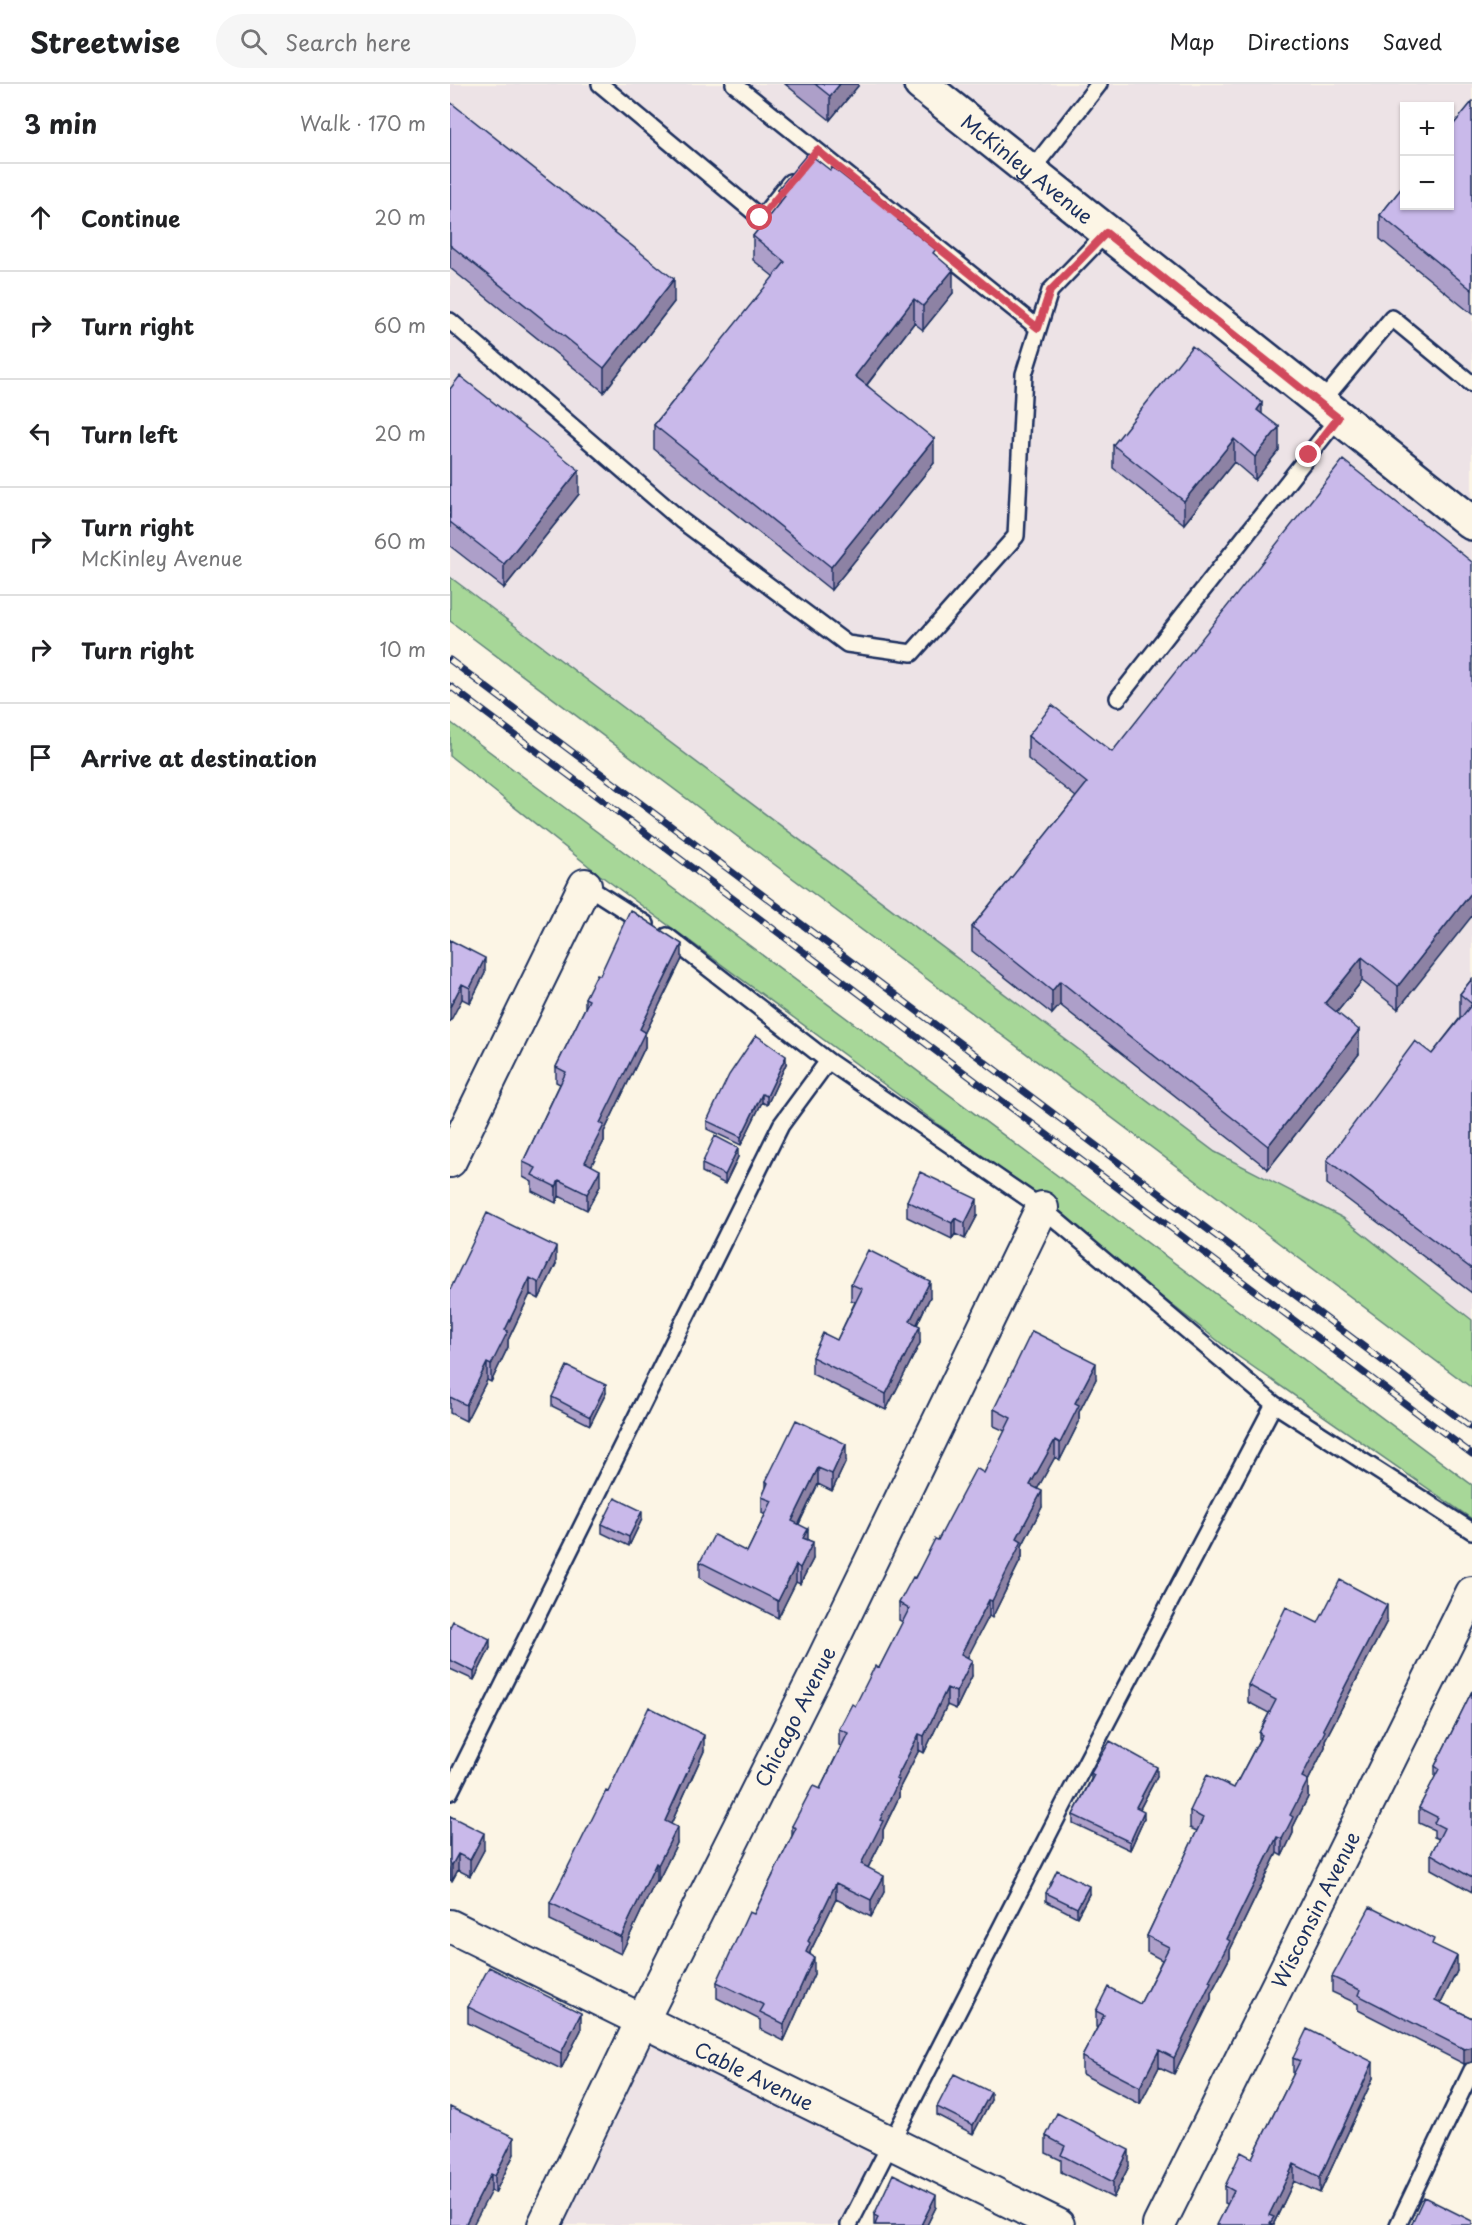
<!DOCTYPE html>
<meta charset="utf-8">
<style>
body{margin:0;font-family:"Playpen Sans",sans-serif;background:#f6f6f6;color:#202124}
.controls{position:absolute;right:18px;top:18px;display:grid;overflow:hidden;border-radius:0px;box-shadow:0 2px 4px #0004}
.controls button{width:54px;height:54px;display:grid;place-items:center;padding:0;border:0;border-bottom:2px solid #e0e0e0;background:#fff;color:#202124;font:30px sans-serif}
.stop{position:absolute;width:18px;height:18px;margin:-14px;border:4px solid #d1495b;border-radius:50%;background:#fff}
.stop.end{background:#d1495b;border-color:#fff;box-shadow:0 2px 6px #0008}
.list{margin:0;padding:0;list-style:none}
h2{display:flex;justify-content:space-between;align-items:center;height:78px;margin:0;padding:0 24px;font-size:26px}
h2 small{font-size:20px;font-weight:400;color:#757577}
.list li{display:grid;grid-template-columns:39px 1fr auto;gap:18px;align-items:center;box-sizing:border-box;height:108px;padding:0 24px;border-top:2px solid #e0e0e0}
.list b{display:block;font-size:22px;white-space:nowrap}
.list p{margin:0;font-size:20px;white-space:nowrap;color:#757577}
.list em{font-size:20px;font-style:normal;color:#757577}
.icon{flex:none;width:33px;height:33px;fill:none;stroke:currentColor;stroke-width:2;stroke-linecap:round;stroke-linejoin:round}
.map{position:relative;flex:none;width:1022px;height:2141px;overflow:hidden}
header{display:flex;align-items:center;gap:36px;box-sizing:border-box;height:84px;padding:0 30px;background:#fff;border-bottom:2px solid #e0e0e0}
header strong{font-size:28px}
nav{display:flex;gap:33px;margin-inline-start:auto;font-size:21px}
.search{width:420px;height:54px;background:#f6f6f6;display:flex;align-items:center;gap:15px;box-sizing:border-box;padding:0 21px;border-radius:33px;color:#757577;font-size:22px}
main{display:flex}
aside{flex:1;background:#fff}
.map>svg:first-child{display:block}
</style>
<header>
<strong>Streetwise</strong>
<div class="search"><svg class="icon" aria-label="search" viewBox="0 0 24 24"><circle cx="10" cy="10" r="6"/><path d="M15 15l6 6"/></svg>Search here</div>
<nav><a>Map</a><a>Directions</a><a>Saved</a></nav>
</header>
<main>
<aside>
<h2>3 min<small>Walk · 170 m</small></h2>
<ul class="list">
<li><svg class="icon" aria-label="ahead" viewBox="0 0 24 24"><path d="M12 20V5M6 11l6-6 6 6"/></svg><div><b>Continue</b></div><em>20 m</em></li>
<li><svg class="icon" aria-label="right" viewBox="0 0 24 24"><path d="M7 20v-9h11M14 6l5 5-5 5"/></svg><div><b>Turn right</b></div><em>60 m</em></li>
<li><svg class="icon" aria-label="left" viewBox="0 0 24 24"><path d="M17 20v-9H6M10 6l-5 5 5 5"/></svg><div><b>Turn left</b></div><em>20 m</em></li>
<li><svg class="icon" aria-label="right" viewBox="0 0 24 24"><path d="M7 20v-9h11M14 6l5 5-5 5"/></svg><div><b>Turn right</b><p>McKinley Avenue</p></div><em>60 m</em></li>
<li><svg class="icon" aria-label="right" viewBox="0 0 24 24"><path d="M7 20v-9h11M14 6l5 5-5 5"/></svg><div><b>Turn right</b></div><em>10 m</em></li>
<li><svg class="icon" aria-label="arrive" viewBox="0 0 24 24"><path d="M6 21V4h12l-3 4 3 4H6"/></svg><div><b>Arrive at destination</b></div></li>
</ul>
</aside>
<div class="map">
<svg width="1022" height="2141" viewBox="0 0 1022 2141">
<rect width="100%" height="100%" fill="#fcf5e5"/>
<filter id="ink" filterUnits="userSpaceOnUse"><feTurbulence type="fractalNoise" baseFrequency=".0167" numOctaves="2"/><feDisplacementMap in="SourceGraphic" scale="12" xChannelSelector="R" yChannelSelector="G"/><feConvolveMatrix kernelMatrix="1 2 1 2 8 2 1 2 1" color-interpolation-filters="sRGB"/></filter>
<g filter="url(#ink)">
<path fill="#ede3e6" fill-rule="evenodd" d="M 0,0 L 1022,0 L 1022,1236 L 893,1134 L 765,1068 L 0,493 ZM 954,22 L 1000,22 L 1000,122 L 954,122 Z
M 192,1937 L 440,2058 L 399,2141 L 94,2141 Z"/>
<path fill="#a7d798" stroke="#61837b" stroke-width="1.5" d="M 0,493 L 765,1068 L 893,1134 L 1022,1236 L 1022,1304 L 0,537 Z
M 0,638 L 1022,1401 L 1022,1435 L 786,1271 L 530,1071 L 150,791 L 0,672 Z"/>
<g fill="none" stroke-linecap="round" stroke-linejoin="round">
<g stroke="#1b2f5e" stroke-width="20">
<path id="lane" d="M 150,0 L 311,134 L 340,98
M 284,0 L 588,244
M 580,88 L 649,0
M 0,237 L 232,437 L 397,560 L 462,569 L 566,452 L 574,290 L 600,207 L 656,149
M 870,320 L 942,234 L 1022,300
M 668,614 L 888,334
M 135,801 L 196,840
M 217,852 L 378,977 L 592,1124 L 824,1320 L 1022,1447
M 0,1708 L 331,1041 L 378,977
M 399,2141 L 614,1720 L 824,1320
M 948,2141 L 1022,1986"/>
</g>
<g stroke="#1b2f5e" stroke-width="36">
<g id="street">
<path d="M 0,1077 L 135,801"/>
<path id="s1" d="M 0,1842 L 608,2141"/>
<path id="s2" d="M 94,2141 L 192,1937 L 374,1574 L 592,1124"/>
<path id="s3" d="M 709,2141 L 1022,1509"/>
</g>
</g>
<g stroke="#1b2f5e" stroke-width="38">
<g id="secondary">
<path id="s4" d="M 471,0 L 1022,439"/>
</g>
</g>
<use href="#lane" stroke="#fcf5e5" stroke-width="15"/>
<use href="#street" stroke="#fcf5e5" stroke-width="32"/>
<use href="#secondary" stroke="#fcf5e5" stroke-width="33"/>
<g stroke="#1b2f5e" stroke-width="7">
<path id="rail" d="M 0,576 L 1022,1344
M 0,602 L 1022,1370"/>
</g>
<use href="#rail" stroke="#fcf5e5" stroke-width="4.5" stroke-dasharray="14" stroke-linecap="butt"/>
</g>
<path fill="#ad9fc9" stroke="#1b2f5e" stroke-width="1.5" d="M 335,0 L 408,0 L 408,2 L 380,36 Z
M 0,18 L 224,218 L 154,308 L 0,184 Z
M 1022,18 L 1022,230 L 930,155 L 930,131 Z
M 380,86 L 452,139 L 486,172 L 503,209 L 473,246 L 464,239 L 417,301 L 484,379 L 381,506 L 204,365 L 204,341 L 324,193 L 303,176 L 303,152 L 328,121 L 328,105 Z
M 0,305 L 129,410 L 54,504 L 0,462 Z
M 812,330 L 829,366 L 805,396 L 784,378 L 734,440 L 663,384 L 663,361 Z
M 1022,478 L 948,925 L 912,897 L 887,928 L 909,970 L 818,1085 L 610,921 L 602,930 L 522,867 L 522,843 L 626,713 L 578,675 L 578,652 L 662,668 Z
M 0,856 L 35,889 L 20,919 L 12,915 Z
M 232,875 L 195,950 L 195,963 L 154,1048 L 154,1057 L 141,1082 L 150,1102 L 137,1126 L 109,1112 L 106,1119 L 82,1107 L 82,1098 L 73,1093 L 73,1078 L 110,1000 L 106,998 L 106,983 L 135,924 L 135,914 L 150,891 Z
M 1022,895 L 1022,1209 L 877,1100 L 877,1076 L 982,970 L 1010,934 L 1010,910 Z
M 336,980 L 317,1021 L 312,1018 L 291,1061 L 257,1045 L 257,1037 Z
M 288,1073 L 275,1100 L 252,1088 L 252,1080 Z
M 457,1117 L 527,1132 L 515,1155 L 505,1150 L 502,1155 L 457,1133 Z
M 106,1180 L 89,1215 L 80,1210 L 58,1256 L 58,1263 L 41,1298 L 37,1296 L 16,1337 L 0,1329 L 0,1206 Z
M 401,1200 L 480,1213 L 467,1241 L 470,1259 L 436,1326 L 362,1290 L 362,1273 L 387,1256 L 405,1218 L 401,1216 Z
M 646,1295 L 629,1328 L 629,1338 L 610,1376 L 605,1373 L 587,1405 L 592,1423 L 572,1462 L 572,1473 L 542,1534 L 539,1532 L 517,1573 L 522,1592 L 506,1625 L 497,1621 L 474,1669 L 469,1666 L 449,1705 L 449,1713 L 433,1746 L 433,1754 L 418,1784 L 434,1808 L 421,1833 L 386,1815 L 360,1868 L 364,1890 L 334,1957 L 310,1945 L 310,1936 L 267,1914 L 267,1898 L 304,1830 L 342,1752 L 342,1742 L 370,1705 L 391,1662 L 389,1661 L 389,1645 L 405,1622 L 429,1584 L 453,1538 L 449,1536 L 449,1519 L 488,1456 L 534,1389 L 555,1347 L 544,1342 L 544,1325 Z
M 156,1309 L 140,1341 L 102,1322 L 102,1313 Z
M 396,1377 L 382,1407 L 368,1400 L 349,1440 L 358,1456 L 363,1475 L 350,1500 L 346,1498 L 328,1534 L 250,1494 L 250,1478 L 297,1468 L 315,1431 L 312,1429 L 312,1413 L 316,1404 L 316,1397 Z
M 192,1435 L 179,1462 L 152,1449 L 152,1440 Z
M 937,1537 L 875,1656 L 875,1663 L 858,1697 L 858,1713 L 843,1743 L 843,1749 L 832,1772 L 827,1769 L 780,1866 L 780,1873 L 761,1909 L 761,1915 L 724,1990 L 709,1983 L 690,2020 L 632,1990 L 632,1973 L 647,1944 L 646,1943 L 646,1927 L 690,1920 L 712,1876 L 697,1868 L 697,1852 L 747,1747 L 740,1744 L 740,1727 L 784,1704 L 809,1656 L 809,1649 L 819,1629 L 798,1618 L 798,1601 L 868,1539 Z
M 0,1543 L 40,1564 L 24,1596 L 0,1585 Z
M 1022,1607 L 1022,1808 L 981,1785 L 981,1770 L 989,1755 L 984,1753 L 984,1746 L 969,1739 L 969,1724 L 985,1694 L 985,1682 Z
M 254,1667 L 221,1740 L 227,1759 L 208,1797 L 206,1796 L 171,1870 L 100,1836 L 100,1819 L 158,1708 Z
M 641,1689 L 707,1692 L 690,1725 L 694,1735 L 680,1766 L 623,1739 L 623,1731 L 641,1695 Z
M 0,1732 L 34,1766 L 20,1792 L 8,1786 L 2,1797 L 0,1796 Z
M 596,1809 L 639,1810 L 627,1833 L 596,1817 Z
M 984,1861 L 1007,1887 L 991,1919 L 1022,1934 L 1022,1978 L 1014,1980 L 908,1926 L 908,1920 L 882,1908 L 882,1893 Z
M 18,1923 L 131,1946 L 111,1985 L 18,1939 Z
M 843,1974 L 923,1994 L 870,2109 L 844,2097 L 824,2139 L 824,2141 L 775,2119 L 775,2102 L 802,2074 L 843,1991 Z
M 541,2016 L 523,2050 L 487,2031 L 487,2023 Z
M 0,2023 L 64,2070 L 45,2109 L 41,2107 Z
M 596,2052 L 679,2082 L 663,2114 L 611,2088 L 611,2076 L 596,2069 Z
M 486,2123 L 477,2141 L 424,2141 L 424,2131 Z"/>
<path fill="#8d82a4" stroke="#1b2f5e" stroke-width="1.5" d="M 390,0 L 408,0 L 408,2 L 380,36 L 380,12 Z
M 452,131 L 452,155 L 448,136 Z
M 503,186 L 503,209 L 473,246 L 473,222 Z
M 224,195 L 224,218 L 154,308 L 154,284 Z
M 464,215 L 464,239 L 405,316 L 405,292 Z
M 812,319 L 812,342 L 807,326 Z
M 829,343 L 829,366 L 805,396 L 805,373 Z
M 484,355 L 484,379 L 381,506 L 381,483 Z
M 784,355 L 784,378 L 734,440 L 734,417 Z
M 129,386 L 129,410 L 54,504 L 54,480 Z
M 1022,808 L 1022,832 L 948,925 L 948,902 Z
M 232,860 L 232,875 L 195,950 L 195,963 L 154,1048 L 154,1057 L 135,1094 L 135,1078 L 150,1039 L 190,945 Z
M 912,873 L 912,897 L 875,943 L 875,919 Z
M 35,874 L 35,889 L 20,919 L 20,904 Z
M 610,897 L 610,921 L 602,930 L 602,907 Z
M 12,900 L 12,915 L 0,938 L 0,923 Z
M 909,946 L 909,970 L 818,1085 L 818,1062 Z
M 336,972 L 336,980 L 317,1021 L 317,1012 Z
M 312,1010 L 312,1018 L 291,1061 L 291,1053 Z
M 288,1064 L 288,1073 L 275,1100 L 275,1091 Z
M 150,1086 L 150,1102 L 137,1126 L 137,1110 Z
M 109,1096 L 109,1112 L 106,1119 L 106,1103 Z
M 527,1115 L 527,1132 L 515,1155 L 515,1139 Z
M 505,1134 L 505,1150 L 502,1155 L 502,1139 Z
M 106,1163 L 106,1180 L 89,1215 L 89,1199 Z
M 80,1194 L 80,1210 L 58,1256 L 58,1263 L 41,1298 L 41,1281 L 55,1246 Z
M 480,1197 L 480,1213 L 460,1254 L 460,1237 Z
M 470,1242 L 470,1259 L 436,1326 L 436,1310 Z
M 37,1279 L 37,1296 L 16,1337 L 16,1321 Z
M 646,1279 L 646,1295 L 629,1328 L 629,1338 L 610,1376 L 610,1359 L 625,1319 Z
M 156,1301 L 156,1309 L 140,1341 L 140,1333 Z
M 605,1356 L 605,1373 L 580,1418 L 580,1401 Z
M 396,1360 L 396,1377 L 382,1407 L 382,1390 Z
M 368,1384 L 368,1400 L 342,1454 L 342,1437 Z
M 592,1407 L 592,1423 L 572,1462 L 572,1473 L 542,1534 L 542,1517 L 567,1454 Z
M 192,1427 L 192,1435 L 179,1462 L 179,1453 Z
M 358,1445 L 358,1461 L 353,1454 Z
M 363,1458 L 363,1475 L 350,1500 L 350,1484 Z
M 346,1481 L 346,1498 L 328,1534 L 328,1517 Z
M 539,1516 L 539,1532 L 511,1586 L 511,1570 Z
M 937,1521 L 937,1537 L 875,1656 L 875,1663 L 858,1697 L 858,1713 L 843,1743 L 843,1749 L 832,1772 L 832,1755 L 852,1693 L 873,1645 Z
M 40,1555 L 40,1564 L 24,1596 L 24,1588 Z
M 522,1576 L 522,1592 L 506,1625 L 506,1608 Z
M 497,1604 L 497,1621 L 474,1669 L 474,1652 Z
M 469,1650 L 469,1666 L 449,1705 L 449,1713 L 433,1746 L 433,1754 L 411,1797 L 411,1780 L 446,1695 Z
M 254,1651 L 254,1667 L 215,1753 L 215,1737 Z
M 707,1683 L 707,1692 L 686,1732 L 686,1723 Z
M 694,1727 L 694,1735 L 680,1766 L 680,1758 Z
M 227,1743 L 227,1759 L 208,1797 L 208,1781 Z
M 34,1749 L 34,1766 L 20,1792 L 20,1776 Z
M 827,1753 L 827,1769 L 780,1866 L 780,1873 L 761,1909 L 761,1915 L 724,1990 L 724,1974 L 777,1855 Z
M 8,1770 L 8,1786 L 2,1797 L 2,1781 Z
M 206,1779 L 206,1796 L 171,1870 L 171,1853 Z
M 434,1792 L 434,1808 L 421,1833 L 421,1816 Z
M 386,1799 L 386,1815 L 360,1868 L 360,1875 L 356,1868 L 358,1857 Z
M 639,1802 L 639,1810 L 627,1833 L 627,1824 Z
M 1007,1872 L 1007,1887 L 985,1931 L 985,1916 Z
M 364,1873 L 364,1890 L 334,1957 L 334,1940 Z
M 131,1929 L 131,1946 L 111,1985 L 111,1969 Z
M 1022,1963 L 1022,1978 L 1014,1980 L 1014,1965 Z
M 709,1966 L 709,1983 L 690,2020 L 690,2003 Z
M 923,1978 L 923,1994 L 870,2109 L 870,2093 Z
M 541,2008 L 541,2016 L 523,2050 L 523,2041 Z
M 64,2053 L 64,2070 L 45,2109 L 45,2092 Z
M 679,2066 L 679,2082 L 663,2114 L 663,2098 Z
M 844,2080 L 844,2097 L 824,2139 L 824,2141 L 819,2141 L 819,2131 Z
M 41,2090 L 41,2107 L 23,2141 L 16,2141 L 16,2139 Z
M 486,2111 L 486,2123 L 477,2141 L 471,2141 Z"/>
<path fill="#c9b9ea" stroke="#1b2f5e" stroke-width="1.5" d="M 365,0 L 390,0 L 380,12 Z
M 0,18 L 224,195 L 154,284 L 0,161 Z
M 1022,18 L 1022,206 L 930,131 L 954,101 L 954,122 L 999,122 L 999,46 Z
M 358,69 L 380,86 L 382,83 L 418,111 L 421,107 L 452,131 L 448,136 L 486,165 L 483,169 L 503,186 L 473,222 L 464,215 L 405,292 L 484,355 L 381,483 L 204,341 L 335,178 L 303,152 L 335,112 L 328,105 Z
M 742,262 L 812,319 L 807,326 L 829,343 L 805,373 L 784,355 L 734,417 L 663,361 Z
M 10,292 L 129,386 L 54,480 L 0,438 L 0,305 Z
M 893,376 L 1022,478 L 1022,808 L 948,902 L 912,873 L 875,919 L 909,946 L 818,1062 L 610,897 L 602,907 L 522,843 L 637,699 L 578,652 L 602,621 L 662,668 Z
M 180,826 L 232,860 L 190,945 L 195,948 L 150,1039 L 154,1041 L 135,1078 L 150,1086 L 137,1110 L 109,1096 L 106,1103 L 82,1091 L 86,1084 L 73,1078 L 116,988 L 106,983 L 139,916 L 135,914 L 147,890 L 150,891 Z
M 0,856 L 35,874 L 20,904 L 12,900 L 0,923 Z
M 1022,895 L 1022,1185 L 877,1076 L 965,957 L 982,970 L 1022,920 L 1010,910 Z
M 306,951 L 336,972 L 317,1012 L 312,1010 L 291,1053 L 257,1037 L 279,991 Z
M 265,1052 L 288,1064 L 275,1091 L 252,1080 Z
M 470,1088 L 527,1115 L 515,1139 L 505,1134 L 502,1139 L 457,1117 Z
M 37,1129 L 106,1163 L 89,1199 L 80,1194 L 55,1246 L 58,1247 L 41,1281 L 37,1279 L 16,1321 L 0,1313 L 0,1206 Z
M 418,1166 L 480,1197 L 460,1237 L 470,1242 L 436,1310 L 362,1273 L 373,1249 L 387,1256 L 412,1205 L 401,1200 Z
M 582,1247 L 646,1279 L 625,1319 L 629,1321 L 610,1359 L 605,1356 L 580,1401 L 592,1407 L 567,1454 L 572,1457 L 542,1517 L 539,1516 L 511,1570 L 522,1576 L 506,1608 L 497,1604 L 474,1652 L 469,1650 L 446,1695 L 449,1696 L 430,1736 L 433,1737 L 411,1780 L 434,1792 L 421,1816 L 386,1799 L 358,1857 L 360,1859 L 356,1868 L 364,1873 L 334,1940 L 310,1928 L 314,1921 L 267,1898 L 299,1828 L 304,1830 L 346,1744 L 342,1742 L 363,1702 L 370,1705 L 398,1649 L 389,1645 L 402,1620 L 405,1622 L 425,1582 L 429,1584 L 459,1525 L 449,1519 L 463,1493 L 465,1494 L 485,1455 L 488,1456 L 526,1384 L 534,1389 L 561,1334 L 544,1325 Z
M 117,1282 L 156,1301 L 140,1333 L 102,1313 Z
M 346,1336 L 396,1360 L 382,1390 L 368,1384 L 342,1437 L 358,1445 L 353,1454 L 363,1458 L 350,1484 L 346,1481 L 328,1517 L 250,1478 L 264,1451 L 297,1468 L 322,1417 L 312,1413 L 318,1399 L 316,1397 Z
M 165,1414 L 192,1427 L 179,1453 L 152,1440 Z
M 890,1496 L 937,1521 L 873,1645 L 875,1647 L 852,1693 L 858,1696 L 840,1731 L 843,1733 L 832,1755 L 827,1753 L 777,1855 L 780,1857 L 759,1897 L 761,1898 L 724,1974 L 709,1966 L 690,2003 L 632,1973 L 654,1931 L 646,1927 L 658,1903 L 690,1920 L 719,1863 L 697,1852 L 753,1734 L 740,1727 L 757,1691 L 784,1704 L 812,1651 L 809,1649 L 826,1616 L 798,1601 L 836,1523 L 868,1539 Z
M 3,1537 L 40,1555 L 24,1588 L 0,1576 L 0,1543 Z
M 1022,1607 L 1022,1794 L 981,1770 L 994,1744 L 984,1739 L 987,1733 L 969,1724 L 989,1685 L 985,1682 Z
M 199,1623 L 254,1651 L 215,1737 L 227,1743 L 208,1781 L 206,1779 L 171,1853 L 100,1819 L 156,1707 L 158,1708 Z
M 660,1657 L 707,1683 L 686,1723 L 694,1727 L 680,1758 L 623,1731 L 644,1691 L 641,1689 Z
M 0,1732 L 34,1749 L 20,1776 L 8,1770 L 2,1781 L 0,1779 Z
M 607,1786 L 639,1802 L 627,1824 L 596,1809 Z
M 920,1823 L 984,1855 L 982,1860 L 1007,1872 L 985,1916 L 1022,1934 L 1022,1963 L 1014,1965 L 908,1911 L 910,1906 L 882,1893 Z
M 39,1883 L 131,1929 L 111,1969 L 18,1923 Z
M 857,1945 L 923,1978 L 870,2093 L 844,2080 L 819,2131 L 824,2133 L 820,2139 L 824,2141 L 767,2141 L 784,2107 L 775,2102 L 791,2068 L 802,2074 L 850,1977 L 843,1974 Z
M 504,1990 L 541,2008 L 523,2041 L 487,2023 Z
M 0,2023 L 64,2053 L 45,2092 L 41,2090 L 16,2139 L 19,2141 L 0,2141 Z
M 607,2029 L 679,2066 L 663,2098 L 611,2071 L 615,2062 L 596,2052 Z
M 443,2090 L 486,2111 L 471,2141 L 425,2141 L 428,2133 L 424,2131 Z
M 974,2113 L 1022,2137 L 1022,2141 L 961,2141 Z"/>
</g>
<g fill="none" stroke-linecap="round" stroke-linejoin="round" filter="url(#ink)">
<path stroke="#d1495b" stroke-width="8" d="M 310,134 L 367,66 L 588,244 L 600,207 L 656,149 L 888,334 L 859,371"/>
</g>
<g text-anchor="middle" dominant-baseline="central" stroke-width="5" stroke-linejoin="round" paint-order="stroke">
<g font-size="20" fill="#1b2f5e" stroke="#fcf5e5">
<text stroke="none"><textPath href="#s4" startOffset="136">McKinley Avenue</textPath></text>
<text stroke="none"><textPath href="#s2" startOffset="567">Chicago Avenue</textPath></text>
<text stroke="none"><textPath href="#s3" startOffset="352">Wisconsin Avenue</textPath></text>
<text stroke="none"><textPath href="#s1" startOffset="339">Cable Avenue</textPath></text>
</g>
</g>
</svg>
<div class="controls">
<button>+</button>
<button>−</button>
</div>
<div class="stop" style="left:310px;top:134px"></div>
<div class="stop end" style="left:859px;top:371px"></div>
</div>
</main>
